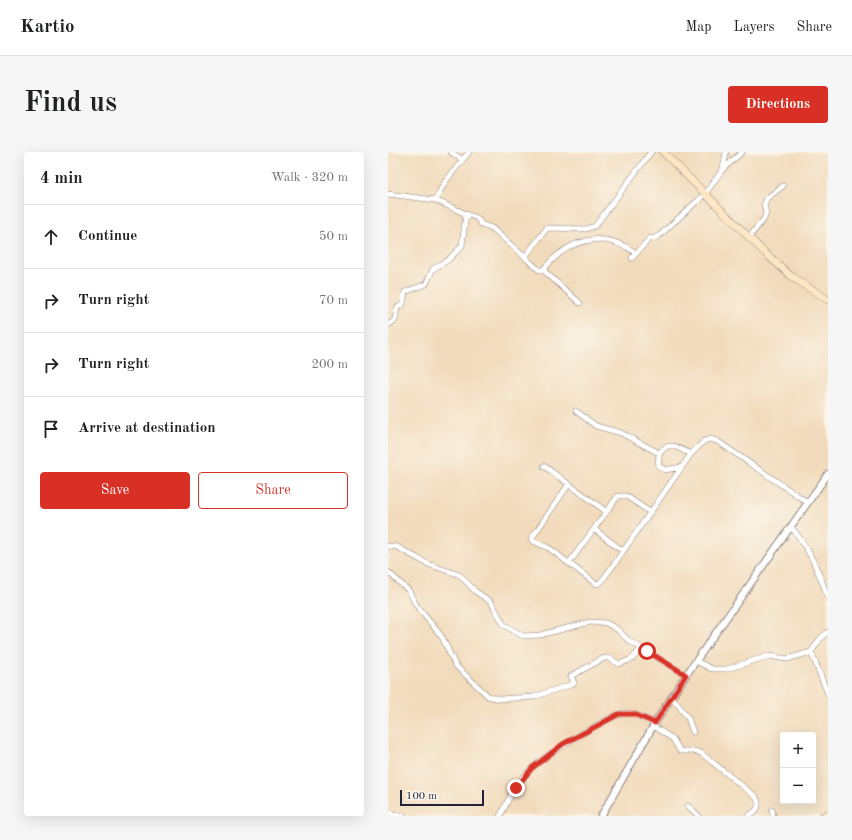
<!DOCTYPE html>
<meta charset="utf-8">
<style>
body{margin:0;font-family:"Old Standard TT",serif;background:#f6f6f6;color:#202124}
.controls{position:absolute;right:12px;bottom:12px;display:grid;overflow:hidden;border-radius:4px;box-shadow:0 4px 16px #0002}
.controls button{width:36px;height:36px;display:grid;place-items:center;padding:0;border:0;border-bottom:1px solid #e0e0e0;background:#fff;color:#202124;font:20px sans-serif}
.scale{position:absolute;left:12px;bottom:10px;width:84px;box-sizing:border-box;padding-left:4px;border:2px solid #22223b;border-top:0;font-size:11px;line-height:14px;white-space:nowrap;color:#22223b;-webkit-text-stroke:3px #fbf7ec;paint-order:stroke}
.stop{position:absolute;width:12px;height:12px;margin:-9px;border:3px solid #d93025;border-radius:50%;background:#fff}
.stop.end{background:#d93025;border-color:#fff;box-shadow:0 1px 4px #0008}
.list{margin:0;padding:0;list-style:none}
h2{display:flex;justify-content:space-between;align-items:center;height:52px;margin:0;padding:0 16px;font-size:17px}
h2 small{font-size:13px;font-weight:400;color:#757577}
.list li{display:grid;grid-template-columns:26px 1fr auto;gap:12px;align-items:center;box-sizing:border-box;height:64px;padding:0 16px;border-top:1px solid #e0e0e0}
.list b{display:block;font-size:15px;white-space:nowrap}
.list em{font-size:13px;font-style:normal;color:#757577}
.actions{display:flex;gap:8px;padding:12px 16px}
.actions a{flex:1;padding:9px 0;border:1px solid #d93025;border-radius:4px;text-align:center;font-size:14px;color:#d93025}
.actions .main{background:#d93025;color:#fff}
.icon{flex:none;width:22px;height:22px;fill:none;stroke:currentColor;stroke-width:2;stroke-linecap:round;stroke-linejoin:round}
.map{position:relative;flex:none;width:440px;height:664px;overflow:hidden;border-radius:4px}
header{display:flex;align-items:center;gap:24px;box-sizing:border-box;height:56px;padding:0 20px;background:#fff;border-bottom:1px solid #e0e0e0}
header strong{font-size:19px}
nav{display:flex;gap:22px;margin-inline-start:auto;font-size:14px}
.intro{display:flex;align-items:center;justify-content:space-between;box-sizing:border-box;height:96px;padding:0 24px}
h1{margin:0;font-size:28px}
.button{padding:10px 18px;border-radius:4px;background:#d93025;color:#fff;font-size:14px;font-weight:700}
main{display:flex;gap:24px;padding:0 24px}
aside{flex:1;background:#fff;border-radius:4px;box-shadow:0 4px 16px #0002}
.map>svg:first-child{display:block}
</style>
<header>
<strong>Kartio</strong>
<nav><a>Map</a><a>Layers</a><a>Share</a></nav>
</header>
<div class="intro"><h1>Find us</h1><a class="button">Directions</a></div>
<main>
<aside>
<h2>4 min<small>Walk · 320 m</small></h2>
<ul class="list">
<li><svg class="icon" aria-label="ahead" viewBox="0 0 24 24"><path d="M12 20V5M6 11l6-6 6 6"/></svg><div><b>Continue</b></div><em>50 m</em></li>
<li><svg class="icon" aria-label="right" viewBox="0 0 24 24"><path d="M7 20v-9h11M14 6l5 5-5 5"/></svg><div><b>Turn right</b></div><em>70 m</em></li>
<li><svg class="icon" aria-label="right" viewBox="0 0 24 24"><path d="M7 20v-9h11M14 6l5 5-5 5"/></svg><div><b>Turn right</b></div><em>200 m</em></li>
<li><svg class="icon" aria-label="arrive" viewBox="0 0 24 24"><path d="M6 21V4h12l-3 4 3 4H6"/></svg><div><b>Arrive at destination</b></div></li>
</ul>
<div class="actions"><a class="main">Save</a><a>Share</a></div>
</aside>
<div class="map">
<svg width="440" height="664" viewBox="0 0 440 664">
<rect width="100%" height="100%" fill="#fbf7ec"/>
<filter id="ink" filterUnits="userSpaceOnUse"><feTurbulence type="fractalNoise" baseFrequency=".025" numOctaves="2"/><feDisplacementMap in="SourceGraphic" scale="8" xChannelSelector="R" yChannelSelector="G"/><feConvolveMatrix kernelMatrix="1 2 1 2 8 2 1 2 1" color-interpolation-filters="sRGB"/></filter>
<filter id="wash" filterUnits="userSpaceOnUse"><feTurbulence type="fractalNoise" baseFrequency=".012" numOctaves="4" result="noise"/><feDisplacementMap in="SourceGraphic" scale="16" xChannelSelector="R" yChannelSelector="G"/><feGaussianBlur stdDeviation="0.9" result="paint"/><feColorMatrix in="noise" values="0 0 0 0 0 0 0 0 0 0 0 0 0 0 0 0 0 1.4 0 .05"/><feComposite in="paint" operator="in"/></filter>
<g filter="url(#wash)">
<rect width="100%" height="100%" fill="#f2dbbc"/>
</g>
<g filter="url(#ink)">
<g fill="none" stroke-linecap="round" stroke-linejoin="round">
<g stroke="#8a7e7c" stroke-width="6">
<path id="minor" d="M 63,0 L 75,8
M 335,17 L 338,0
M 0,42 L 47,48 L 78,62 L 74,94 L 60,108 L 45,117 L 38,132 L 17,140 L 15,152 L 9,156 L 7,168 L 0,173
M 47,48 L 57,30 L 81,0
M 78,62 L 89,66 L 93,72 L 104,76 L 151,118 L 155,118 C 180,87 214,77 248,101
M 361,85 L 376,67 L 378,61 L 376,53 L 379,46 L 395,34
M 137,105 L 159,76 L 198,77 L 207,74 L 263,0
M 244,106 L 262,86 L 267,86 L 272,83 L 317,42 L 335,17 L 354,0
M 155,118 L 192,151
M 188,259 L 208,274 L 233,281 L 271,301
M 156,314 L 219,360
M 294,315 L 277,318 L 271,314 C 269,305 271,298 280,294 L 286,294 L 303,302
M 181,332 L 143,387 L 147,390 L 161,396 L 208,432 L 212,431 L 222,418 L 303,302 L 316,289 L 322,287 L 329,289 L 419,350
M 403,375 C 422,397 430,419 440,445
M 206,377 L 235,399
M 0,394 L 9,395 L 40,412 L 72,423 L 87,439 L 103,450 L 116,473 L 135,484 L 152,483 L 202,470 L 218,471 L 229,477 L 240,488 L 298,523
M 181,411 L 230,344 L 238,344 L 262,360
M 0,420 L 21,439 L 28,453 L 54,485 L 67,513 L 100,544 L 112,547 L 145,545 L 185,532 L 186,531 L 183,524 L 216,506 L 221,506 L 231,512 L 244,507 L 251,499 L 258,499
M 423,500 L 440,542
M 308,509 L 324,517 L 339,517 L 380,504 L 399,507 L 423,500 L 432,487 L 440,480
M 284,545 L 300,566 L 305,580
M 265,574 L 285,587 L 292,599 L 305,599 L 313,601 L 368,645 C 373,655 369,659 360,664
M 300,654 L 311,664
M 384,658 L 385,664
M 0,661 L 15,664
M 112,664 C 120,648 130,628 144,616 C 157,604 223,561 238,561 C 248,561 258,567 267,571"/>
</g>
<g stroke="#8a7e7c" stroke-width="8">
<path id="tertiary" d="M 213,664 L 267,571 L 298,523 L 440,322"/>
</g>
<g stroke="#8a7e7c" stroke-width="8">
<path id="secondary" d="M 275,0 L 377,101 L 403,124 L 440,148
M 435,664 L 440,662"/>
</g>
<use href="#minor" stroke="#fff" stroke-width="5"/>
<use href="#tertiary" stroke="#fff" stroke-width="6"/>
<use href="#secondary" stroke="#fce6c4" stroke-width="7"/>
</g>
</g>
<g fill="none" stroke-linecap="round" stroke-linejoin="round" filter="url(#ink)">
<path stroke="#d93025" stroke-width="5" d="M 128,636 L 144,616 L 175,592 L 231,562 L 246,562 L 267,571 L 298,523 L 259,499"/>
</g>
</svg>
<div class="controls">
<button>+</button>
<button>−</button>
</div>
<div class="scale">100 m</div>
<div class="stop" style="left:259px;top:499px"></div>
<div class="stop end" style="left:128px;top:636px"></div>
</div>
</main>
